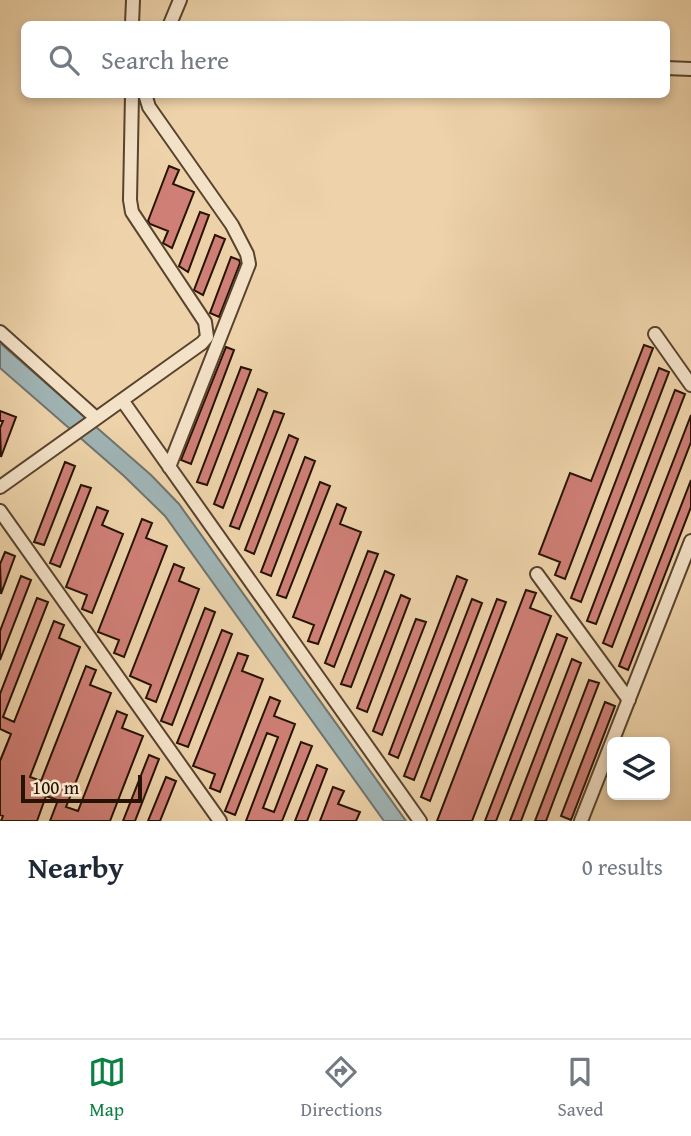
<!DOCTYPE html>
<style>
body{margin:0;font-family:"Gentium Book Plus",serif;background:#f6f6f7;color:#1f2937}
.controls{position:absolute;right:21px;bottom:21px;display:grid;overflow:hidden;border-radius:10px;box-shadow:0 4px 10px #0003}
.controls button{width:63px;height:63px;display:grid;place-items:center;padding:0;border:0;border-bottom:2px solid #e0e1e3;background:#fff;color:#1f2937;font:35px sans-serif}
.scale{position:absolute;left:21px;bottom:18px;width:121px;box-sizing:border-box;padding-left:7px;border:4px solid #261304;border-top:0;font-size:19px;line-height:24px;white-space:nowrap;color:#261304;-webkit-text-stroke:5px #f4e2c8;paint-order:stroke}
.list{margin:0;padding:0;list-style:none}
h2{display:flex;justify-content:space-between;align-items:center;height:91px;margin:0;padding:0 28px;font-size:30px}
h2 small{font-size:23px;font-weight:400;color:#747a83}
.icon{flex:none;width:38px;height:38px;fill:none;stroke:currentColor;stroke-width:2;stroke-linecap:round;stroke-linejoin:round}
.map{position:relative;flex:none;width:691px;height:821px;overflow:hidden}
.search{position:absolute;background:#fff;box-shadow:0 4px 10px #0003;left:21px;right:21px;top:21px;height:77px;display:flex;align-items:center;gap:18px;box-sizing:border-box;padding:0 24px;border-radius:10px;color:#747a83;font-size:26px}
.sheet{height:217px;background:#fff}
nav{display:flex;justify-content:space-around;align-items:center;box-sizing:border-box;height:98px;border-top:2px solid #e0e1e3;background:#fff;font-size:19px;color:#747a83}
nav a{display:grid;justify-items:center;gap:4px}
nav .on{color:#0b8043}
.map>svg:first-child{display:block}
</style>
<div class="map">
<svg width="691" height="821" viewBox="0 0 691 821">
<rect width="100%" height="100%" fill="#eed3aa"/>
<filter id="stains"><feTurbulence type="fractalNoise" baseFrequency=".00286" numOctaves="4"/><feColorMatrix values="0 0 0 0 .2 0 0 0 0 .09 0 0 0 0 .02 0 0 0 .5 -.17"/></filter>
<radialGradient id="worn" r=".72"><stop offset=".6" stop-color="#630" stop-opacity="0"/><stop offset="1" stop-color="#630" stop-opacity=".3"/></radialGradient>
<path fill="#9fb4b5" stroke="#6f746e" stroke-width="2" d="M 0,343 L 151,475 L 179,504 L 406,821 L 384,821 L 165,516 L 124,476 L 0,368 Z"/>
<path fill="#cf7f76" stroke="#261304" stroke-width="2" d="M 169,166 L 179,170 L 173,184 L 194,192 L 172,248 L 163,243 L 168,231 L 150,224 L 148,221 Z
M 200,212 L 209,215 L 188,272 L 179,266 Z
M 215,235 L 225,239 L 203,295 L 194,290 Z
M 231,257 L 239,260 L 240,263 L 219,317 L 210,313 Z
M 644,345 L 653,348 L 565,579 L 555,575 L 560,562 L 539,554 L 570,473 L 591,481 Z
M 226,347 L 234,350 L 191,464 L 181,460 Z
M 241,367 L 251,370 L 207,485 L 197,482 Z
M 659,368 L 669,372 L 581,602 L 571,598 Z
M 258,389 L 267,393 L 223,508 L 214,504 Z
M 675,390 L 685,394 L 596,624 L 587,621 Z
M 0,411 L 16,417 L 1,457 L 0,428 L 3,421 L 0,421 Z
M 274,411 L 284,414 L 239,529 L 230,526 Z
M 691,415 L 691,442 L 612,647 L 603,643 Z
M 289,435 L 298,439 L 254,554 L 245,550 Z
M 305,457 L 315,461 L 271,576 L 261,572 Z
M 65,462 L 75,466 L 44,545 L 34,542 Z
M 691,480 L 691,507 L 628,670 L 619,666 Z
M 320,482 L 330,486 L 286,598 L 277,595 Z
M 81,485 L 91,488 L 60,567 L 50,563 Z
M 337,504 L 346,508 L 340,524 L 361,532 L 318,644 L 308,641 L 314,625 L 293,617 Z
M 97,507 L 108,511 L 102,525 L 123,534 L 92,613 L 82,609 L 87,595 L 66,587 Z
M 142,519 L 152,523 L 146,538 L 167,546 L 124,657 L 114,653 L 119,640 L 98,632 Z
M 368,551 L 378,554 L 334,667 L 325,663 Z
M 5,552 L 15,556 L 1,594 L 0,564 Z
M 174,564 L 184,568 L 179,581 L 199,589 L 156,702 L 146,698 L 151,685 L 130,676 Z
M 385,571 L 394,575 L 351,687 L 341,684 Z
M 21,576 L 31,580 L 0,660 L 0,631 Z
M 457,576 L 467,580 L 398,758 L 389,754 Z
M 526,590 L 536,593 L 530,608 L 551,616 L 472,821 L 437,821 Z
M 401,595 L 410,599 L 367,712 L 357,708 Z
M 37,598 L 48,602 L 3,717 L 14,722 L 54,621 L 64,625 L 59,638 L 80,647 L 30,777 L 41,781 L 86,666 L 96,670 L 90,685 L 111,693 L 66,807 L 78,811 L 117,711 L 127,715 L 122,728 L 143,736 L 110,821 L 50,821 L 58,800 L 46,796 L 37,821 L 1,821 L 3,816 L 0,815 L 0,761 L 11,734 L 0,729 L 0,694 Z
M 472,599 L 482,603 L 414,780 L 404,776 Z
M 497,599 L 506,602 L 430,801 L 421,797 Z
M 205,608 L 215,612 L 172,725 L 161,721 Z
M 416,619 L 426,622 L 382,735 L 373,731 Z
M 222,630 L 232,634 L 188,747 L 177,743 Z
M 557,634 L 567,638 L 521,757 L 496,821 L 485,821 Z
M 238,653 L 248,656 L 242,671 L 263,679 L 220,792 L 210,788 L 215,774 L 193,766 Z
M 572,659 L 581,663 L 521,821 L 510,821 Z
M 589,680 L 599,683 L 555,797 L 546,821 L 535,821 Z
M 270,697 L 280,701 L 274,716 L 295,724 L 263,808 L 274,812 L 301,742 L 312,746 L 282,821 L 246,821 L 278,737 L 267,733 L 235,815 L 225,811 Z
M 605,702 L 615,706 L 571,820 L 561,816 Z
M 149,755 L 159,759 L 135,821 L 123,821 Z
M 317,765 L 327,769 L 307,821 L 295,821 Z
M 166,777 L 176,781 L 160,821 L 148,821 Z
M 333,787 L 344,791 L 338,804 L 360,812 L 356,821 L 320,821 Z"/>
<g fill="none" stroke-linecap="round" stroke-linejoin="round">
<g stroke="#58432e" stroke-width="16">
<path id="minor" d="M 132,24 L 133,0
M 170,24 L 180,0
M 666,68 L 691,69
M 145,94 L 149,107 L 232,225 L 247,254 L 249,264 L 169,467
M 0,332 L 96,418
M 655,334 L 691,385
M 122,400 L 420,821
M 0,487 L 202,343 L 207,337 L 205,322 L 132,212 L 130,200 L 132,94
M 0,511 L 220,821
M 537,574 L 629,700
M 581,821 L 691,541"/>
</g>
<use href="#minor" stroke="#f4e2c8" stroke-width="12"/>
</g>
<rect width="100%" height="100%" filter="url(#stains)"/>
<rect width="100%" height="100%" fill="url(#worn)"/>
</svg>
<div class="controls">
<button><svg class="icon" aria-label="layers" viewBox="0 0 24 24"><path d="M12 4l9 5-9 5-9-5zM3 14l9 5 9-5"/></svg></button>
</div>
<div class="scale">100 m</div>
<div class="search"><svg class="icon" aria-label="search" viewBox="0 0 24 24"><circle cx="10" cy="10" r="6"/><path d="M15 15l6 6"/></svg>Search here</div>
</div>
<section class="sheet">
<h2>Nearby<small>0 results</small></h2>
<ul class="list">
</ul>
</section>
<nav>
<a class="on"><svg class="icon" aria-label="map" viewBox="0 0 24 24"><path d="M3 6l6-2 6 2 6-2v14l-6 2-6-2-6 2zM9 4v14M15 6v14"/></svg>Map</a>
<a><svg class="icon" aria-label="directions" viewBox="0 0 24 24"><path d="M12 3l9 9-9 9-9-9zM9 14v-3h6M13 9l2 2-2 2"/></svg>Directions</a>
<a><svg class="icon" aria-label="saved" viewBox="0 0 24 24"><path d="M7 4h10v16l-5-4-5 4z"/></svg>Saved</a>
</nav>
